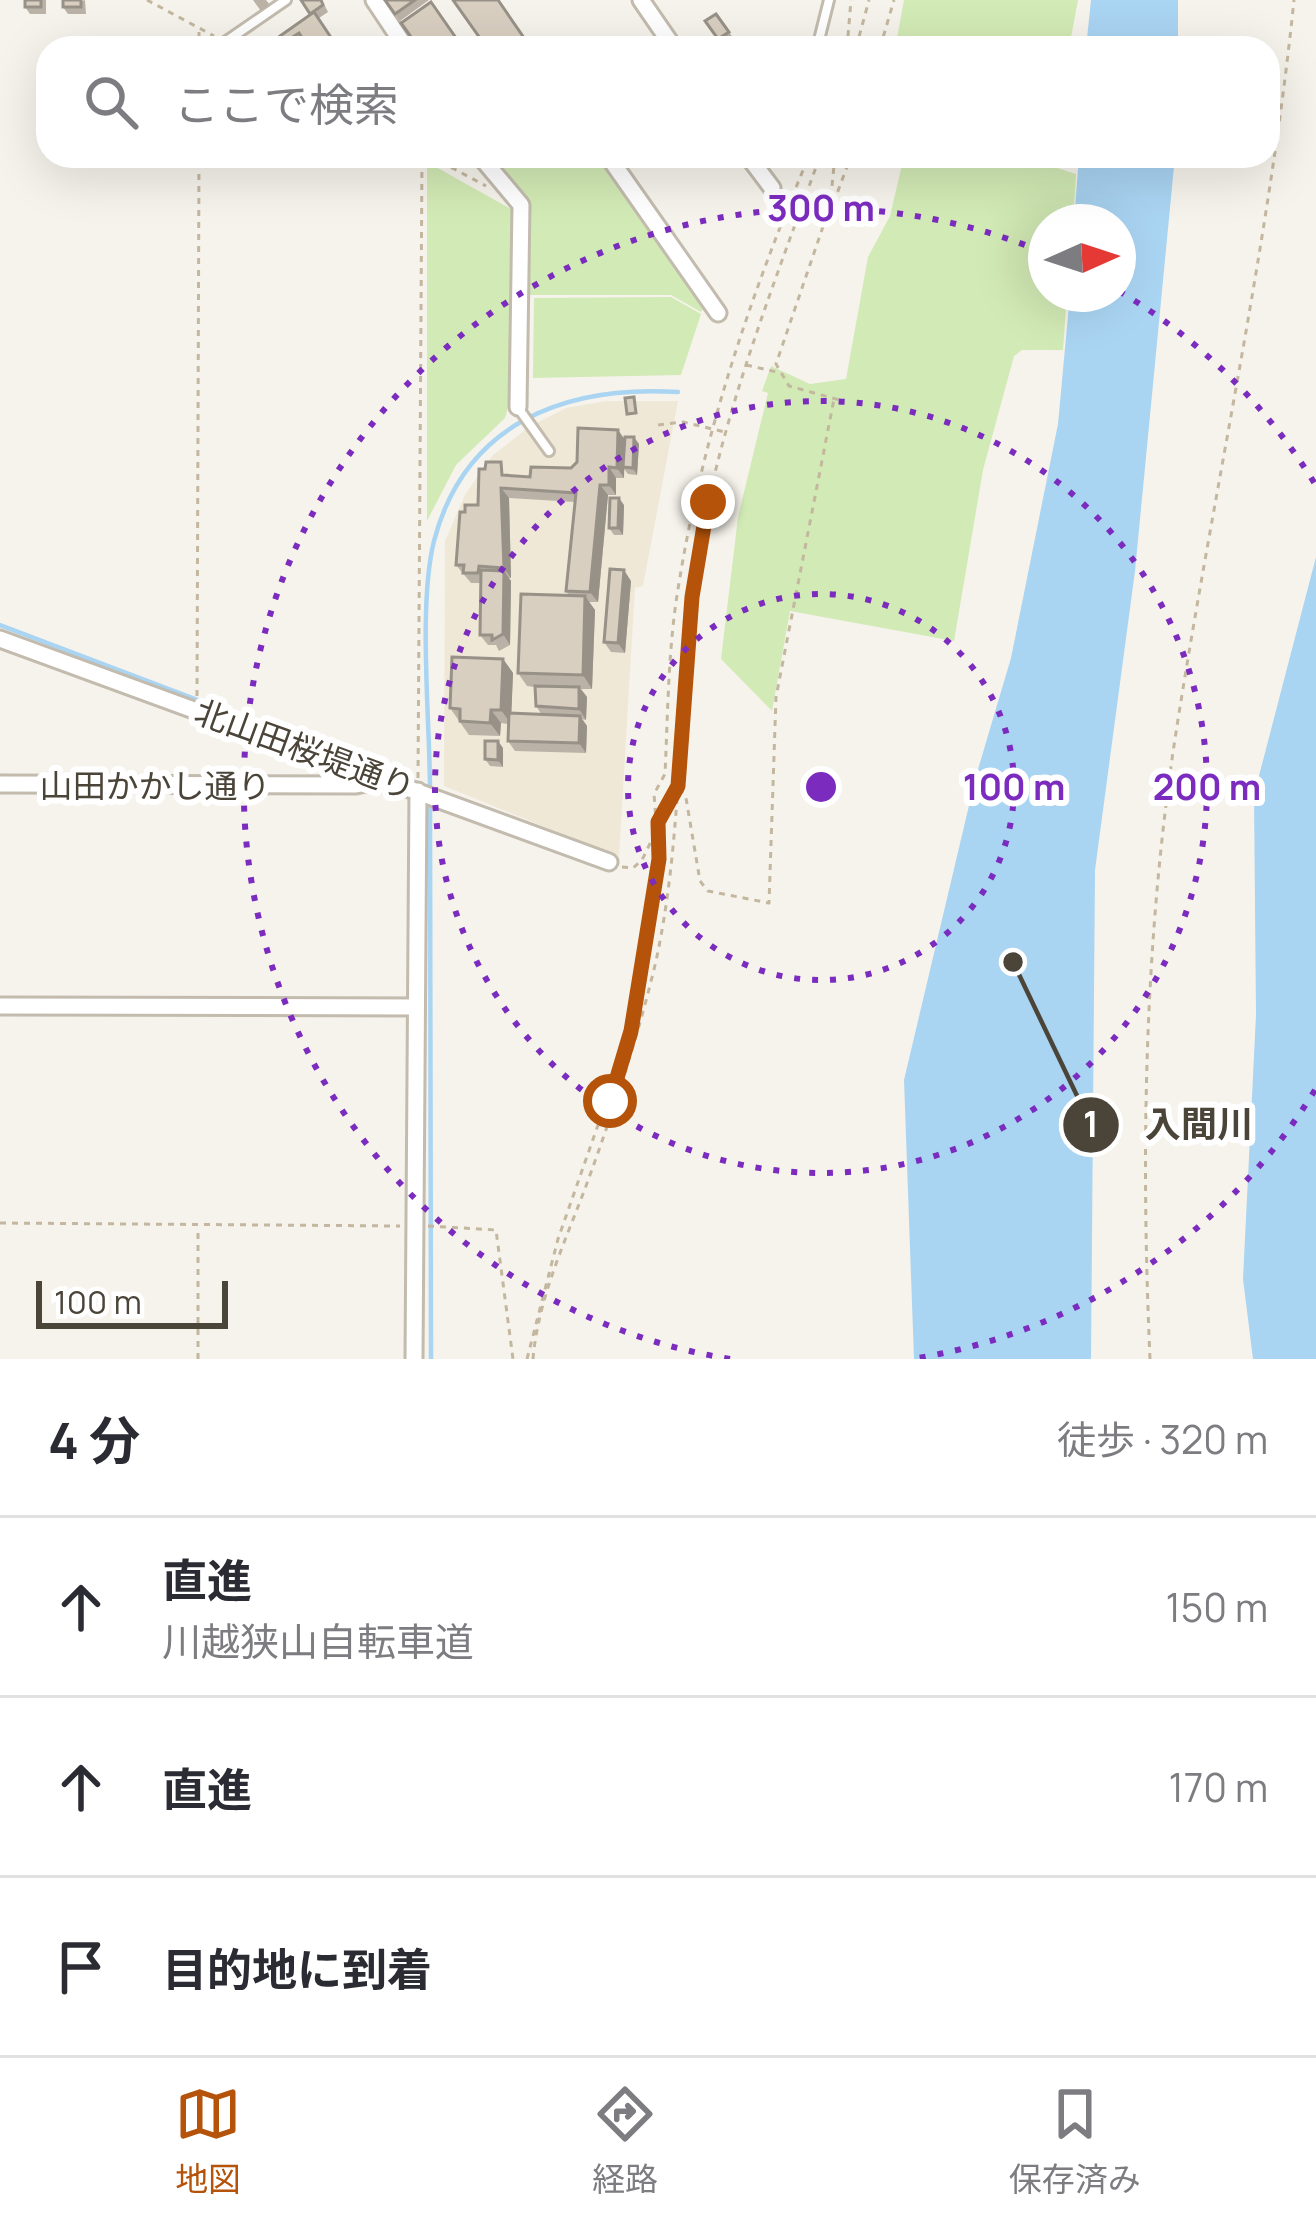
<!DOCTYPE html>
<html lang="ja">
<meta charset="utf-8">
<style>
body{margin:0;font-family:Manrope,"Noto Sans JP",sans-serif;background:#f7f7f7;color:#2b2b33}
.compass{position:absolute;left:1028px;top:204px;width:108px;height:108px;border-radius:50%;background:#fff;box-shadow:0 12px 48px #0002;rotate:87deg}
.scale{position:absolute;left:36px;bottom:30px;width:192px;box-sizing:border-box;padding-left:12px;border:6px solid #4b4439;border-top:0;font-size:33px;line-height:42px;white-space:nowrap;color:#4b4439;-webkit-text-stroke:9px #fff;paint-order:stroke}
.stop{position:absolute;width:36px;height:36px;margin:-27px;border:9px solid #b45309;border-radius:50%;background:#fff}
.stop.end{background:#b45309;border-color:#fff;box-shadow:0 3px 12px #0008}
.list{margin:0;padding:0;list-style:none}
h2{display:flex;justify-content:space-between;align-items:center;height:156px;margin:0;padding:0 48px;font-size:51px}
h2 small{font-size:39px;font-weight:400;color:#7c7c81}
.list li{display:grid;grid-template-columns:78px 1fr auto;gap:36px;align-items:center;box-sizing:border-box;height:180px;padding:0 48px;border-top:3px solid #e1e1e2}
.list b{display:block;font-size:45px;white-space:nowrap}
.list p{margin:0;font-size:39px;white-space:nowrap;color:#7c7c81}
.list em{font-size:39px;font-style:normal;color:#7c7c81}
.icon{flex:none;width:66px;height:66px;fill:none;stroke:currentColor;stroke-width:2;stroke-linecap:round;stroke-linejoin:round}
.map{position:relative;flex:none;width:1316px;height:1359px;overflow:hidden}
.search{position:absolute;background:#fff;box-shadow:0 12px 48px #0002;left:36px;right:36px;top:36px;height:132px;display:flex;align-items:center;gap:30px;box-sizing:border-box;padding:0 42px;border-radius:36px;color:#7c7c81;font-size:45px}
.sheet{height:696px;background:#fff}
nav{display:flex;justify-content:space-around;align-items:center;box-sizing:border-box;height:168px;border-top:3px solid #e1e1e2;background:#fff;font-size:33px;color:#7c7c81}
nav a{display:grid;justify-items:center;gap:6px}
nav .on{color:#b45309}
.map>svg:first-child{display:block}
</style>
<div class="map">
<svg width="1316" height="1359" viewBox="0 0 1316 1359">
<rect width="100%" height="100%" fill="#f6f3ec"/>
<path fill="#efe8d6" d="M 606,401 L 678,401 L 643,586 L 635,588 L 619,857 L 444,786 L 445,541 L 465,495 L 492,456 L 529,427 L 566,408 Z"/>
<path fill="#d2eab5" d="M 904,0 L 1078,0 L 1069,48 L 896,43 Z
M 493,156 L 602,156 L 706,305 L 701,312 L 671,295 L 530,295 L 530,200 L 519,195 Z
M 904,156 L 1049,156 L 1048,165 L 1076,174 L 1073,222 L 1046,222 L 1046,294 L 1067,294 L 1063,350 L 1022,350 L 1014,356 L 983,470 L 954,641 L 790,611 L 772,711 L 721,659 L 738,517 L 768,393 L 762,391 L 771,366 L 810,384 L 846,379 L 868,257 L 890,216 Z
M 427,162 L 511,209 L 511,398 L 505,418 L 456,465 L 427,521 Z
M 671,297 L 701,314 L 681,375 L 533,378 L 534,298 Z"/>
<path fill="#a9d4f2" d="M 1091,0 L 1178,0 L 1178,48 L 1086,48 Z
M 1079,156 L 1175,156 L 1135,571 L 1095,870 L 1091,1359 L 914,1359 L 904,1080 L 976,776 L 1011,658 L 1058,424 L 1070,294 L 1118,294 L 1118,222 L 1074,222 Z
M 1316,557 L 1316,1359 L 1253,1359 L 1243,1279 L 1256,1015 L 1254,795 Z"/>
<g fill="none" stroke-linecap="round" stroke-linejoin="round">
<path stroke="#a9d4f2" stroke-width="4.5" d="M 0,625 L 430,788
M 430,791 C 430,721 418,605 434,541 C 465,422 566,385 678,392
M 430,802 L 431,1359"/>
<g stroke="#c2bbae" stroke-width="14">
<path id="service" d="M 225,42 L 286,0
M 817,48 L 829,0
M 519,409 L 549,451"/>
</g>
<g stroke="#c2bbae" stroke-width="21">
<path id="minor" d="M 374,0 L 406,48
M 641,0 L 674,48
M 480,156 L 521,205 L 518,407
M 608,156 L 718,313
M 748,156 L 772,188
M 0,639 L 609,862
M 0,784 L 356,785 L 380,780
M 0,1006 L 416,1007
M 414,1359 L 418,791"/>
</g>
<path stroke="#c4b79f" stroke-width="3" stroke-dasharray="6 6" stroke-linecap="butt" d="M 147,0 L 214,36
M 199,48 L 199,32
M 847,48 L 851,0
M 856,48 L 869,0
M 880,48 L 894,0
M 430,156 L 486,186
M 835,156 L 829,215 L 851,156
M 827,215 L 776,364 L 789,386 L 843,401
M 746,365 L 777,372
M 658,425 L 683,422 L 725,432
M 197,696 L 199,156
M 418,778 L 422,156
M 622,867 L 633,868 L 642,860 L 678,786 L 686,798 L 700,881 L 708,891 L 769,903 L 776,697 L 834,399
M 0,1223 L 400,1226
M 428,1226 L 496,1230 L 513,1359
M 198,1359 L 198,1229
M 527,1359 L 558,1239 L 631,1031 L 659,859 L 654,794 L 665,774 C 668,711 668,646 679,583 C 703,434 751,294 809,156
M 533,1359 C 538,1299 565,1242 586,1186 C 613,1112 638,1037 656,961 C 685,827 676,689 698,555 C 721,416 773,287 820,156
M 1150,1359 C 1141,1157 1144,953 1173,752 C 1211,501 1268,253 1294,0"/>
<use href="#service" stroke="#fff" stroke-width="8"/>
<use href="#minor" stroke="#fff" stroke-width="15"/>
</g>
<path fill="#bab2a6" d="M 25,0 L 46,0 L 46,14 L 30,14 L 25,7 Z
M 85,0 L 86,14 L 68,14 L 63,7 Z
M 253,0 L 266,0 L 270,5 L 261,11 Z
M 301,0 L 322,0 L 328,12 L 319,18 L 306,43 L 299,48 L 289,48 L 280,36 L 311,14 Z
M 385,0 L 429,0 L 400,21 Z
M 716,14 L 734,39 L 723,46 L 705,21 Z
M 618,430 L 624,439 L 639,444 L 637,475 L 628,474 L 624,469 L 624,478 L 616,478 L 616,495 L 608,495 L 598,602 L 589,602 L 595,610 L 592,689 L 581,689 L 587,697 L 586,720 L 582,719 L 587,726 L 586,753 L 515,751 L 508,741 L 508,724 L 501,723 L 500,736 L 469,735 L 450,708 L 503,659 L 513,673 L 511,713 L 542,715 L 536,706 L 535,687 L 527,686 L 518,673 L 569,596 L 566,591 L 575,502 L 509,498 L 511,578 L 509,578 L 511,581 L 510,645 L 499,651 L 496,645 L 488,645 L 480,635 L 481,583 L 471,583 L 456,565 L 465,512 L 478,505 L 508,473 L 508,476 L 530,477 L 571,468 Z
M 624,505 L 623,535 L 614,535 L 609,528 Z
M 631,581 L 625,653 L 611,652 L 604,642 Z
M 503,748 L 503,767 L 490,766 L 485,759 Z"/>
<path fill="#979187" d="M 618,430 L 625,440 L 624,478 L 617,468 Z
M 634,437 L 639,444 L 637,475 L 633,468 Z
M 609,467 L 616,478 L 616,495 L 609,485 Z
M 600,485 L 608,495 L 598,602 L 590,592 Z
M 501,488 L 509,498 L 511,578 L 504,568 Z
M 619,498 L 624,505 L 623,535 L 618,528 Z
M 624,570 L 631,581 L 625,653 L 618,643 Z
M 504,571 L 511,581 L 510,645 L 503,634 Z
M 585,596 L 595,610 L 592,689 L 583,675 Z
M 503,659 L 513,673 L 511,724 L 501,710 Z
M 579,687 L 587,697 L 586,720 L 579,709 Z
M 491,710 L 501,723 L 500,736 L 490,723 Z
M 580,716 L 587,726 L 586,753 L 579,743 Z
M 498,741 L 503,748 L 503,767 L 498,760 Z"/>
<path fill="#d8cfc1" stroke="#979187" stroke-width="3" d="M 25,0 L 41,0 L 41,7 L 25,7 Z
M 63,0 L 81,0 L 81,7 L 63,7 Z
M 301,0 L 321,0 L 323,5 L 310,14 Z
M 385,0 L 415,0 L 395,14 Z
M 453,0 L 498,0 L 531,48 L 487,48 Z
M 431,2 L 463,48 L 419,48 L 401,23 Z
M 314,12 L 338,48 L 309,48 L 299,33 L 285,42 L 280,36 Z
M 716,14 L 729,32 L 718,39 L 705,21 Z
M 634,397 L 636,413 L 627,414 L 625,398 Z
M 578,428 L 618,430 L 617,468 L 609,467 L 609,485 L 600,485 L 590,592 L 566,591 L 576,493 L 501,488 L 504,568 L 479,566 L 478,573 L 463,573 L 464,565 L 456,565 L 460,512 L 465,512 L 465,505 L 478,505 L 479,469 L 485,469 L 486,462 L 501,462 L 502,475 L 530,477 L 531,467 L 571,468 L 577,462 Z
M 625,437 L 634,437 L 633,468 L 623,467 Z
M 610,498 L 619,498 L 618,528 L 609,528 Z
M 610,569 L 624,570 L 618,643 L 604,642 Z
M 481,570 L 504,571 L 503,634 L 492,640 L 492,635 L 480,635 Z
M 521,594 L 585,596 L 583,675 L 518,673 Z
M 452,657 L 503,659 L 501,710 L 491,710 L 490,723 L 460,721 L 460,709 L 450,708 Z
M 535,686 L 579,687 L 579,709 L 536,706 Z
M 509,713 L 580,716 L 579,743 L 508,741 Z
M 485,741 L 498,741 L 498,760 L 485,759 Z"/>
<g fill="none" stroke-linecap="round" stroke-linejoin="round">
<path stroke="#b45309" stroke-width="15" d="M 610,1101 L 631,1031 L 659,859 L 658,822 L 678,786 L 692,597 L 708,502"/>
</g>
<g fill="none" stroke="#7b2cbf" stroke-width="6" stroke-dasharray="6 12">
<circle cx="821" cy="787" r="193"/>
<circle cx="821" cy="787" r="386"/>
<path d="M1315 1090A579 579 0 0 1 912 1359M730 1359A579 579 0 1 1 1043 252M1119 291A579 579 0 0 1 1315 484"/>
</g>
<g text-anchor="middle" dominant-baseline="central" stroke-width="12" stroke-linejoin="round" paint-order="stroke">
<g font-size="33" fill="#4b4439" stroke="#fff">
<text transform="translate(305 749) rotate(20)">北山田桜堤通り</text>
<text x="155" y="785">山田かかし通り</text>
</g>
</g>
<circle cx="821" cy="787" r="18" fill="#7b2cbf" stroke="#fff" stroke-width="6"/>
<g font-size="36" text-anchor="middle" font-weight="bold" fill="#7b2cbf" stroke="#fff" stroke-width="12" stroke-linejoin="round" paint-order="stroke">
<text x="821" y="221">300 m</text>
<text x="1014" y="800">100 m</text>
<text x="1207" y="800">200 m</text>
</g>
<path fill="none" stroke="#4b4439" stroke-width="4.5" d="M1013 962L1091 1125"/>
<g fill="#4b4439" stroke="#fff" stroke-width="4.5">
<circle cx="1013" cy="962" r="12"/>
<circle cx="1091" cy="1125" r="30"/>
</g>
<g font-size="36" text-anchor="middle" font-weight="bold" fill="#fff">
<text x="1091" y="1137">1</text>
</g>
<g font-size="36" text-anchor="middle" font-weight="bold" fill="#4b4439" stroke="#fff" stroke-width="12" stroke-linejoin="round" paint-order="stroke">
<text x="1199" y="1137">入間川</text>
</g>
</svg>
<svg class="compass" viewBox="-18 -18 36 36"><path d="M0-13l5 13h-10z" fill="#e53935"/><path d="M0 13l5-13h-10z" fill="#7c7c81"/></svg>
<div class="scale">100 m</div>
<div class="stop" style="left:610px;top:1101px"></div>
<div class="stop end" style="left:708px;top:502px"></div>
<div class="search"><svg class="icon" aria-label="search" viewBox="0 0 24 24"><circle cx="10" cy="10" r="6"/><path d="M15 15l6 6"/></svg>ここで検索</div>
</div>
<section class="sheet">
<h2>4 分<small>徒歩 · 320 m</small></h2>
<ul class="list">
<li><svg class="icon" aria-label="ahead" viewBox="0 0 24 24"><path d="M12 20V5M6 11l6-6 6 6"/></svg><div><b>直進</b><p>川越狭山自転車道</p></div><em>150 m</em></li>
<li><svg class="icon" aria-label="ahead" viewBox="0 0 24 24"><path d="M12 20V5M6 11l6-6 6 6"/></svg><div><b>直進</b></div><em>170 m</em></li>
<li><svg class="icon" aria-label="arrive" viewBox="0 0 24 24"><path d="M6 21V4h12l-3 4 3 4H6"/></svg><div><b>目的地に到着</b></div></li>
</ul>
</section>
<nav>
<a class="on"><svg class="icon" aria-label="map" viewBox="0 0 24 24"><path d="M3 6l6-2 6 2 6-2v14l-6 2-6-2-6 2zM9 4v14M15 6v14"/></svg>地図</a>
<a><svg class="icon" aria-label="directions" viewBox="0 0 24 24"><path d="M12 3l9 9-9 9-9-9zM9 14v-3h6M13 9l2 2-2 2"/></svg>経路</a>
<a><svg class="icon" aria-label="saved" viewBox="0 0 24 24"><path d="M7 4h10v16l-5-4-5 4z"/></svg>保存済み</a>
</nav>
